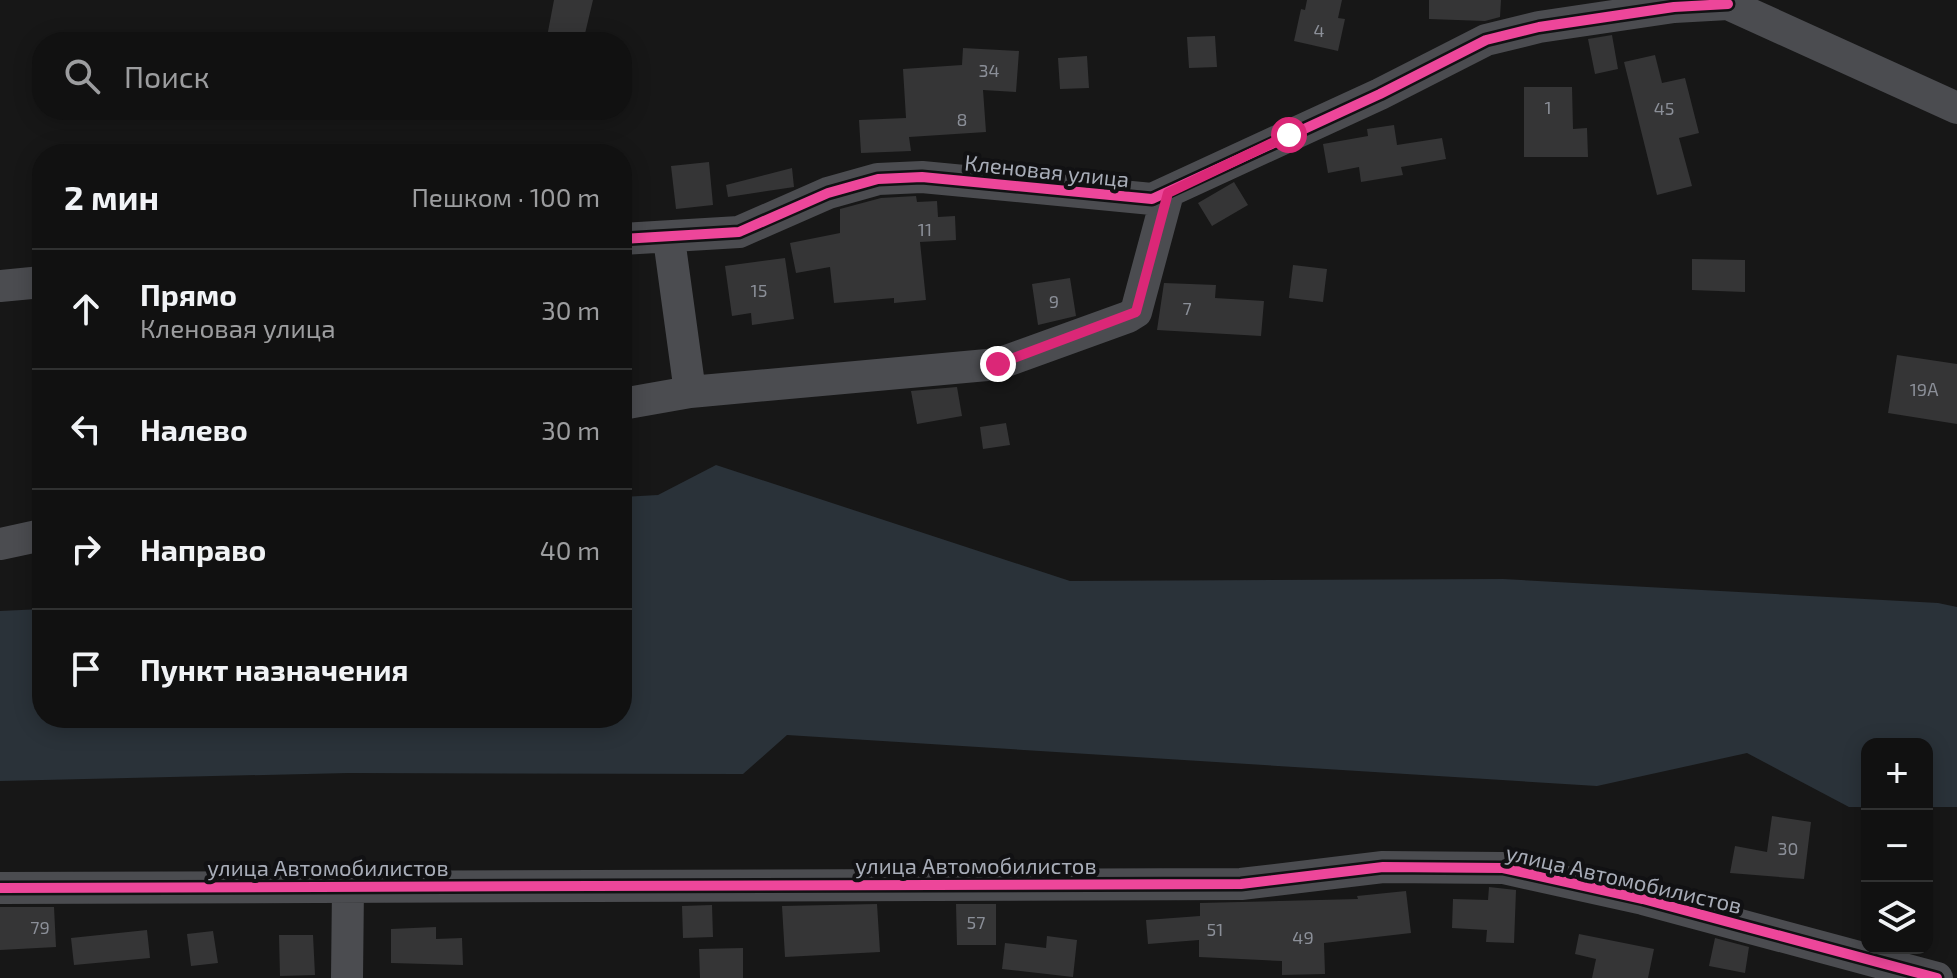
<!DOCTYPE html>
<html lang="ru">
<meta charset="utf-8">
<style>
body{margin:0;font-family:"Exo 2",sans-serif;background:#1e1f1f;color:#f1f3f6}
.controls{position:absolute;right:24px;bottom:24px;display:grid;overflow:hidden;border-radius:16px;box-shadow:0 4px 20px #0003}
.controls button{width:72px;height:72px;display:grid;place-items:center;padding:0;border:0;border-bottom:2px solid #303131;background:#111;color:#f1f3f6;font:40px sans-serif}
.stop{position:absolute;width:24px;height:24px;margin:-18px;border:6px solid #db2777;border-radius:50%;background:#fff}
.stop.end{background:#db2777;border-color:#fff;box-shadow:0 2px 8px #0008}
.list{margin:0;padding:0;list-style:none}
h2{display:flex;justify-content:space-between;align-items:center;height:104px;margin:0;padding:0 32px;font-size:34px}
h2 small{font-size:26px;font-weight:400;color:#9c9d9f}
.list li{display:grid;grid-template-columns:52px 1fr auto;gap:24px;align-items:center;box-sizing:border-box;height:120px;padding:0 32px;border-top:2px solid #303131}
.list b{display:block;font-size:30px;white-space:nowrap}
.list p{margin:0;font-size:26px;white-space:nowrap;color:#9c9d9f}
.list em{font-size:26px;font-style:normal;color:#9c9d9f}
.icon{flex:none;width:44px;height:44px;fill:none;stroke:currentColor;stroke-width:2;stroke-linecap:round;stroke-linejoin:round}
.map{position:relative;flex:none;width:1957px;height:978px;overflow:hidden}
.search{position:absolute;background:#111;box-shadow:0 4px 20px #0003;left:32px;top:32px;width:600px;height:88px;display:flex;align-items:center;gap:20px;box-sizing:border-box;padding:0 28px;border-radius:32px;color:#9c9d9f;font-size:30px}
.panel{position:absolute;background:#111;box-shadow:0 4px 20px #0003;left:32px;top:144px;width:600px;height:584px;border-radius:32px}
.map>svg:first-child{display:block}
</style>
<div class="map">
<svg width="1957" height="978" viewBox="0 0 1957 978">
<rect width="100%" height="100%" fill="#171717"/>
<path fill="#2a3239" d="M 716,465 L 1070,581 L 1503,579 L 1938,603 L 1957,607 L 1957,807 L 1927,807 L 1927,744 L 1867,744 L 1867,807 L 1849,807 L 1747,753 L 1597,786 L 787,735 L 743,774 L 348,773 L 0,781 L 0,611 L 42,609 L 42,718 L 622,718 L 622,497 L 658,495 Z"/>
<path fill="#353536" d="M 554,0 L 593,0 L 583,42 L 546,42 Z
M 1307,0 L 1342,0 L 1338,18 L 1345,19 L 1338,51 L 1294,41 L 1301,9 L 1305,10 Z
M 1429,0 L 1501,0 L 1500,17 L 1485,21 L 1429,19 Z
M 1612,35 L 1618,69 L 1595,74 L 1588,39 Z
M 1215,36 L 1217,67 L 1189,68 L 1187,37 Z
M 963,48 L 1019,51 L 1016,92 L 983,90 L 986,132 L 909,137 L 911,151 L 861,153 L 859,120 L 906,118 L 903,69 L 962,65 Z
M 1655,55 L 1662,83 L 1685,78 L 1699,133 L 1679,138 L 1692,186 L 1657,195 L 1624,62 Z
M 1087,56 L 1089,88 L 1060,89 L 1058,58 Z
M 1524,87 L 1572,87 L 1573,129 L 1587,128 L 1588,157 L 1524,157 Z
M 1394,125 L 1397,145 L 1442,138 L 1446,159 L 1401,167 L 1403,175 L 1361,182 L 1359,167 L 1328,173 L 1323,144 L 1368,136 L 1367,129 Z
M 709,162 L 713,205 L 676,209 L 671,166 Z
M 792,168 L 794,187 L 728,197 L 726,185 Z
M 1234,182 L 1248,205 L 1212,226 L 1198,203 Z
M 916,196 L 917,202 L 937,201 L 938,217 L 955,216 L 956,240 L 920,242 L 926,300 L 894,303 L 894,298 L 834,303 L 830,267 L 796,273 L 790,243 L 840,233 L 840,209 L 881,198 Z
M 785,258 L 794,319 L 752,325 L 751,313 L 732,316 L 725,266 Z
M 1692,259 L 1745,260 L 1745,292 L 1692,290 Z
M 1293,265 L 1327,269 L 1323,302 L 1289,298 Z
M 1070,278 L 1076,316 L 1038,325 L 1032,284 Z
M 1164,283 L 1216,285 L 1215,298 L 1264,301 L 1261,336 L 1157,330 Z
M 1897,355 L 1957,364 L 1957,424 L 1888,413 Z
M 957,387 L 962,416 L 917,424 L 911,391 Z
M 1006,423 L 1010,445 L 983,449 L 980,427 Z
M 1772,816 L 1811,822 L 1804,879 L 1730,873 L 1735,846 L 1767,852 Z
M 1489,887 L 1516,890 L 1514,943 L 1486,942 L 1487,930 L 1452,928 L 1453,899 L 1488,900 Z
M 1406,891 L 1411,933 L 1324,943 L 1325,974 L 1282,975 L 1282,961 L 1199,957 L 1199,940 L 1148,944 L 1146,920 L 1200,916 L 1200,903 L 1358,899 L 1357,896 Z
M 877,904 L 880,952 L 785,957 L 782,906 Z
M 956,904 L 996,904 L 996,945 L 957,945 Z
M 712,905 L 713,937 L 683,938 L 682,906 Z
M 0,907 L 54,907 L 56,947 L 0,950 Z
M 436,927 L 436,939 L 462,938 L 463,965 L 391,963 L 391,929 Z
M 147,930 L 150,958 L 74,965 L 71,938 Z
M 213,931 L 218,963 L 191,966 L 187,934 Z
M 1579,934 L 1654,949 L 1648,978 L 1592,978 L 1596,959 L 1575,954 Z
M 279,935 L 313,935 L 315,975 L 280,976 Z
M 1047,936 L 1077,940 L 1073,977 L 1002,969 L 1005,943 L 1046,948 Z
M 1715,938 L 1749,947 L 1745,973 L 1709,966 Z
M 743,948 L 743,978 L 700,978 L 699,949 Z"/>
<g fill="none" stroke-linecap="round" stroke-linejoin="round">
<path stroke="#4b4c50" stroke-width="32" d="M 1719,0 L 1957,108
M 622,239 L 739,232 L 828,193 L 878,179 L 922,177 L 1152,199 L 1380,94 L 1486,40 L 1539,27 L 1674,7 L 1728,4
M 669,239 L 690,392
M 0,286 L 42,282
M 622,404 L 690,392 L 998,364 L 1128,317 L 1136,312 L 1168,193
M 0,544 L 42,535
M 0,888 L 1241,884 L 1383,867 L 1503,868 L 1643,899 L 1937,978
M 347,978 L 348,887"/>
<g stroke="#111113" stroke-width="15">
<path id="cycleway" d="M 622,239 L 739,232 L 828,193 L 878,179 L 922,177 L 1152,199 L 1380,94 L 1486,40 L 1539,27 L 1674,7 L 1728,4
M 0,888 L 1241,884 L 1383,867 L 1503,868 L 1643,899 L 1937,978"/>
</g>
<use href="#cycleway" stroke="#ed469a" stroke-width="10"/>
</g>
<g fill="none" stroke-linecap="round" stroke-linejoin="round">
<path stroke="#db2777" stroke-width="10" d="M 998,364 L 1136,312 L 1168,193 L 1289,135"/>
</g>
<g text-anchor="middle" dominant-baseline="central" stroke-width="8" stroke-linejoin="round" paint-order="stroke">
<g font-size="18" fill="#8b8f98">
<text x="1319" y="30">4</text>
<text x="989" y="70">34</text>
<text x="1548" y="107">1</text>
<text x="1664" y="108">45</text>
<text x="962" y="119">8</text>
<text x="925" y="229">11</text>
<text x="759" y="290">15</text>
<text x="1054" y="301">9</text>
<text x="1187" y="308">7</text>
<text x="1924" y="389">19А</text>
<text x="1788" y="848">30</text>
<text x="976" y="922">57</text>
<text x="40" y="927">79</text>
<text x="1215" y="929">51</text>
<text x="1303" y="937">49</text>
</g>
<g font-size="22" fill="#a8adb8" stroke="#111113">
<text transform="translate(1047 170) rotate(6)">Кленовая улица</text>
<text x="976" y="865">улица Автомобилистов</text>
<text x="328" y="867">улица Автомобилистов</text>
<text transform="translate(1624 878) rotate(13)">улица Автомобилистов</text>
</g>
</g>
</svg>
<div class="controls">
<button>+</button>
<button>−</button>
<button><svg class="icon" aria-label="layers" viewBox="0 0 24 24"><path d="M12 4l9 5-9 5-9-5zM3 14l9 5 9-5"/></svg></button>
</div>
<div class="stop" style="left:1289px;top:135px"></div>
<div class="stop end" style="left:998px;top:364px"></div>
<div class="search"><svg class="icon" aria-label="search" viewBox="0 0 24 24"><circle cx="10" cy="10" r="6"/><path d="M15 15l6 6"/></svg>Поиск</div>
<section class="panel">
<h2>2 мин<small>Пешком · 100 m</small></h2>
<ul class="list">
<li><svg class="icon" aria-label="ahead" viewBox="0 0 24 24"><path d="M12 20V5M6 11l6-6 6 6"/></svg><div><b>Прямо</b><p>Кленовая улица</p></div><em>30 m</em></li>
<li><svg class="icon" aria-label="left" viewBox="0 0 24 24"><path d="M17 20v-9H6M10 6l-5 5 5 5"/></svg><div><b>Налево</b></div><em>30 m</em></li>
<li><svg class="icon" aria-label="right" viewBox="0 0 24 24"><path d="M7 20v-9h11M14 6l5 5-5 5"/></svg><div><b>Направо</b></div><em>40 m</em></li>
<li><svg class="icon" aria-label="arrive" viewBox="0 0 24 24"><path d="M6 21V4h12l-3 4 3 4H6"/></svg><div><b>Пункт назначения</b></div></li>
</ul>
</section>
</div>
